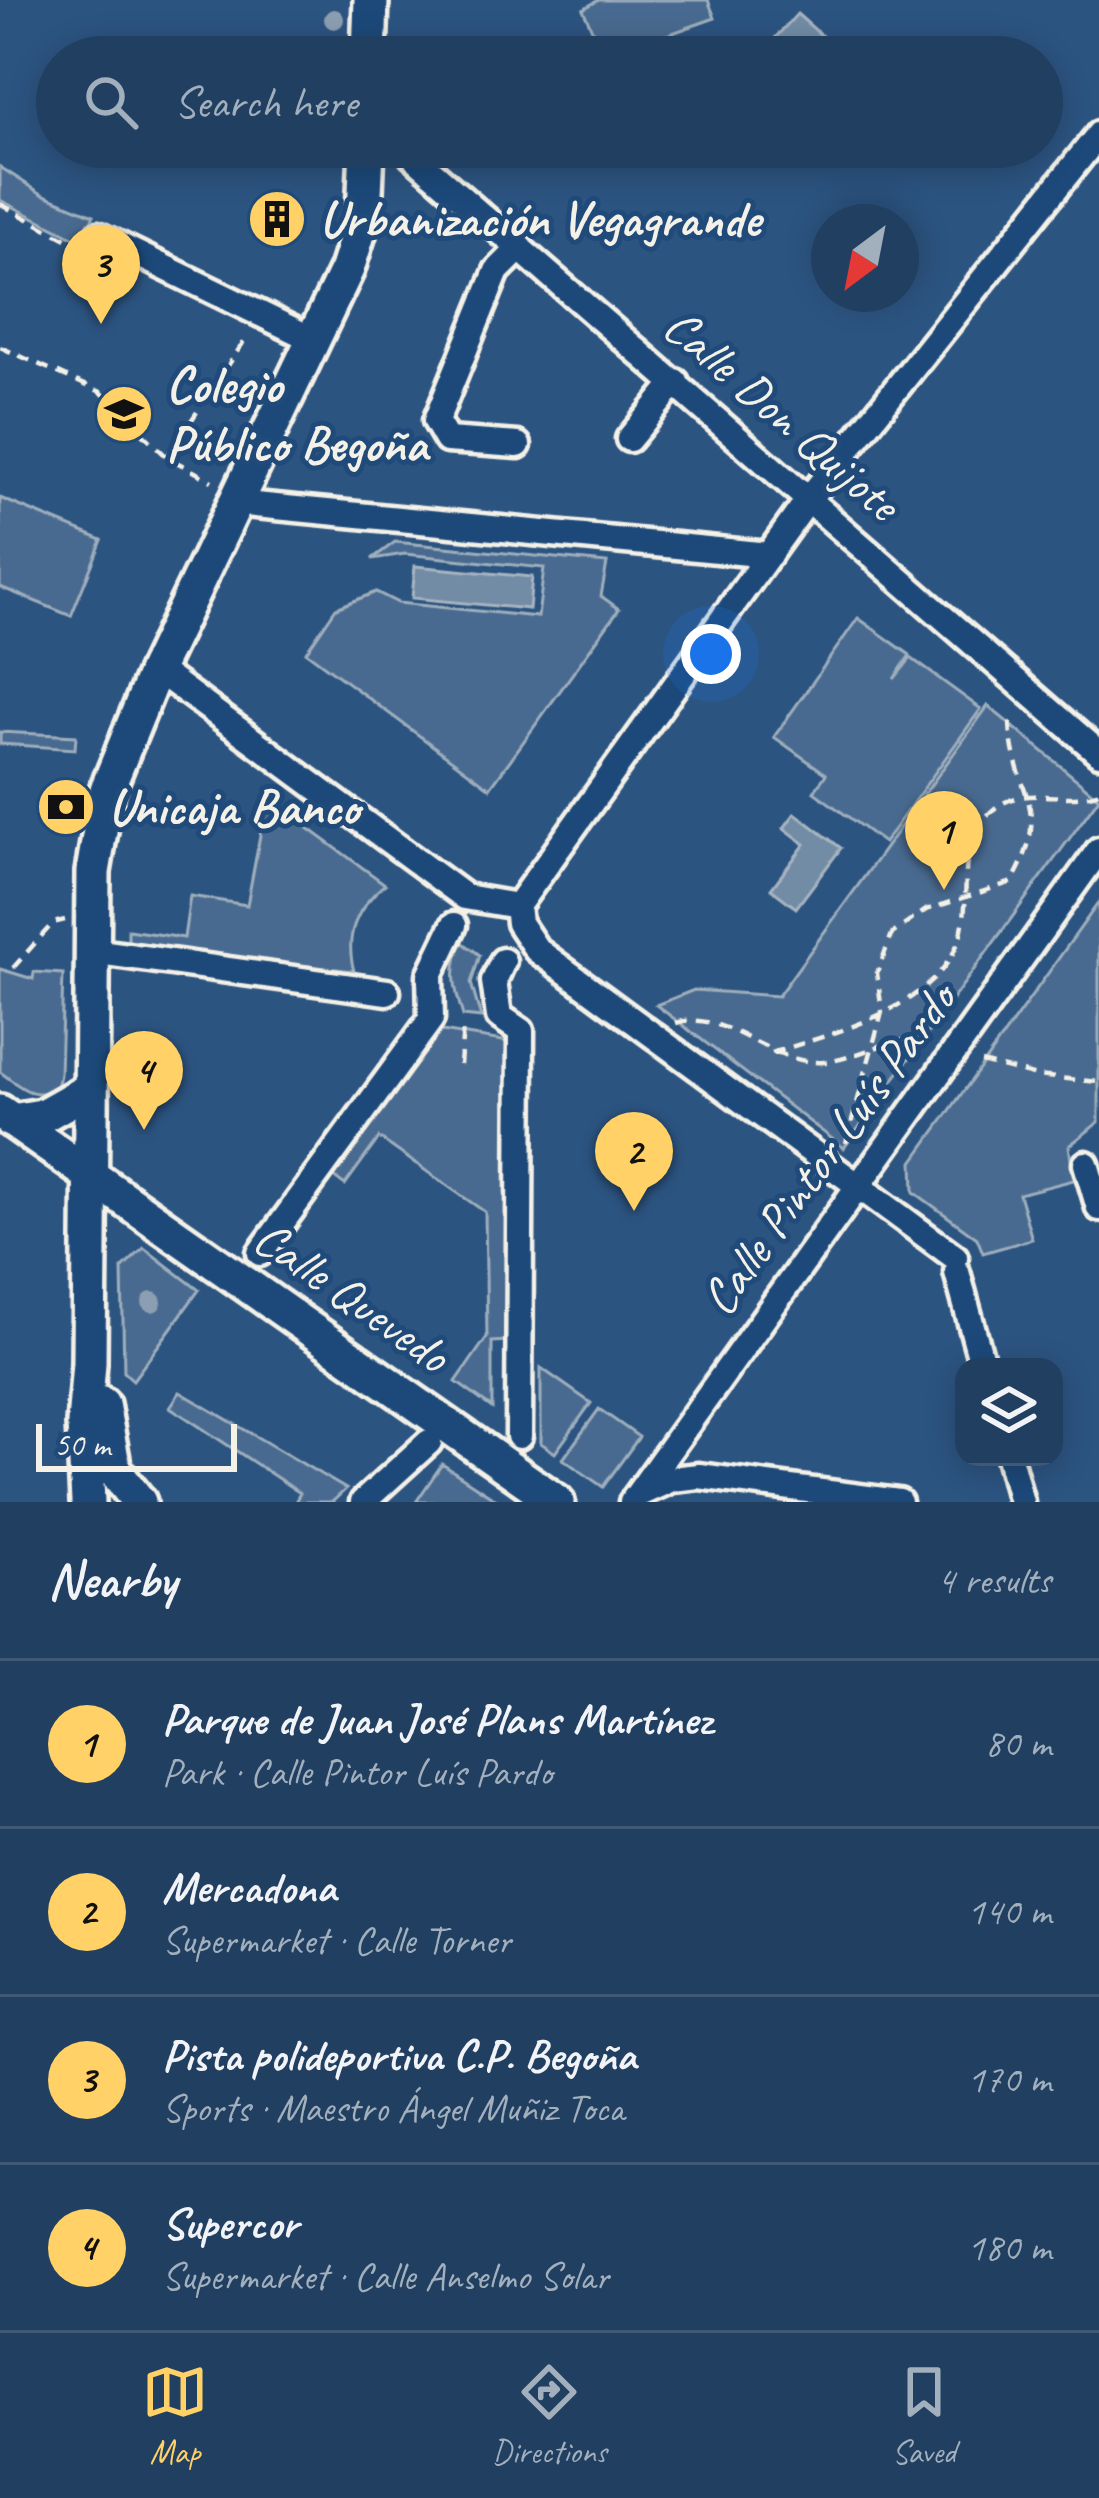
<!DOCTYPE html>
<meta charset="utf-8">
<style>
body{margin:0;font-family:Caveat,sans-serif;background:#294667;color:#f1f3f6}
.controls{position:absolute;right:36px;bottom:36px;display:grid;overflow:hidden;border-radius:24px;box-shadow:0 6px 30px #0003}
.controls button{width:108px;height:108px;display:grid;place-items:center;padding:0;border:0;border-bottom:3px solid #3e5876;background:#213f61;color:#f1f3f6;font:60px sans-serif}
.compass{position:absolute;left:811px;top:204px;width:108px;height:108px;border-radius:50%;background:#213f61;box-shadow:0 6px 30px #0003;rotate:212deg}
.scale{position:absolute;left:36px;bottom:30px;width:201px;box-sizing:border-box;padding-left:12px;border:6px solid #f4f1e8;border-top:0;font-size:33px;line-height:42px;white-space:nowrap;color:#f4f1e8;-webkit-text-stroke:9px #1f4a7a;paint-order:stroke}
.you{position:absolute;left:711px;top:654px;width:42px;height:42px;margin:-30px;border:9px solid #fff;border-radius:50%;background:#1a73e8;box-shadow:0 0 0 18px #1a73e833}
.badge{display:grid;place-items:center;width:78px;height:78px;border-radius:50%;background:#ffd166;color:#111;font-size:39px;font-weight:700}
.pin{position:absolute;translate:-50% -99px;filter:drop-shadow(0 3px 6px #0008)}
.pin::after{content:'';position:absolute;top:63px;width:42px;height:36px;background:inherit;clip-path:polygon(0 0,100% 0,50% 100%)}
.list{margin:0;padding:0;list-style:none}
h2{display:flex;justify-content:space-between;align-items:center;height:156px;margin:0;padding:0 48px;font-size:51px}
h2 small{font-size:39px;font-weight:400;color:#a2afbd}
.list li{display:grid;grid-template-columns:78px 1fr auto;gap:36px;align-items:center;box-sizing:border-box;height:168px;padding:0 48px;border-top:3px solid #3e5876}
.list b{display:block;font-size:45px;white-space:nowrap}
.list p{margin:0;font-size:39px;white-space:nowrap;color:#a2afbd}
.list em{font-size:39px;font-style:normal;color:#a2afbd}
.icon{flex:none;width:66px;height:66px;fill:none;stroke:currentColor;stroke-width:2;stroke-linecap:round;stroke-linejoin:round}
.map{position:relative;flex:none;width:1099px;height:1502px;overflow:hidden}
.search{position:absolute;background:#213f61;box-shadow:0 6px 30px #0003;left:36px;right:36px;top:36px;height:132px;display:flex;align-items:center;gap:30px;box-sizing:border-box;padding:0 42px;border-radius:66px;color:#a2afbd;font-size:45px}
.sheet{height:828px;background:#213f61}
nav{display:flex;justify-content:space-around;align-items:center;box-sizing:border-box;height:168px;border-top:3px solid #3e5876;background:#213f61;font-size:33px;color:#a2afbd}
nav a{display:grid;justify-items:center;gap:6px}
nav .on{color:#ffd166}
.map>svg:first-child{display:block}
</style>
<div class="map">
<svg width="1099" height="1502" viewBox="0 0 1099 1502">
<rect width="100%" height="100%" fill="#2c5481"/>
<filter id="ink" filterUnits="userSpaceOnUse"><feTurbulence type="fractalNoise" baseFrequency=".00833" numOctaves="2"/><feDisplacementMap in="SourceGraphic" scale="24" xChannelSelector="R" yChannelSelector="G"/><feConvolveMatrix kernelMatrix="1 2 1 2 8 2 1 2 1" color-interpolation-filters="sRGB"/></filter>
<g filter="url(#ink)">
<path fill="#496b90" stroke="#9eaebc" stroke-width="3" d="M 599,0 L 708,0 L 715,18 L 604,57 L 583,9 Z
M 0,167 L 42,194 L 94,215 L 81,241 L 0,200 Z
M 0,498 L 102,540 L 71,616 L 0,587 Z
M 395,542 L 607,563 L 601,596 L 619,609 L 490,788 L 306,652 L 336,608 L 376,592 L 398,603 L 538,617 L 544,568 L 405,554 L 372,559 Z
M 858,618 L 910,655 L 894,679 L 911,658 L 981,709 L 884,843 L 814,792 L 826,774 L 774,737 Z
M 988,706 L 1099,798 L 844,1148 L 656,1005 L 694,990 L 778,996 Z
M 0,732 L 76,736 L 75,749 L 0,744 Z
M 267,798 L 385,884 C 357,907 344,934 354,971 L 128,946 L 128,930 L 184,938 L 190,896 L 247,905 Z
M 1099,902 L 1099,1122 L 1069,1146 L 1074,1180 L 1019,1194 L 1032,1239 L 983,1253 L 977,1238 L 914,1192 L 913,1162 Z
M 462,942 L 480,955 L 471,983 L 481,1018 L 463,1016 C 454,988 450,970 462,942 Z
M 0,969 L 33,979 L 34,972 L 63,974 L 60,1075 L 57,1087 C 33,1102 20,1086 0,1072 Z
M 436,1030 L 509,1042 L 508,1341 L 492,1342 L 492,1408 L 456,1382 L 487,1337 L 485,1212 L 379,1138 L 345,1185 L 334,1177 Z
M 144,1248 L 199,1290 L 133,1380 L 124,1372 L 122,1269 Z
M 541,1368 L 591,1403 L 555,1453 L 541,1443 Z
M 180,1392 L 192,1399 L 346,1489 L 332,1502 L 295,1502 L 300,1493 L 170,1407 Z
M 599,1409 L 639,1437 L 603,1487 L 563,1459 Z
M 442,1464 L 500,1502 L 416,1502 Z"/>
<path fill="#738ca6" stroke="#a7b4c0" stroke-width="3" d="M 797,14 L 846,57 L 776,57 L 766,48 Z
M 415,566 L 532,577 L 529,609 L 412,598 Z
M 795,813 L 841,848 L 796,908 L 771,889 L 805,844 L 784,828 Z"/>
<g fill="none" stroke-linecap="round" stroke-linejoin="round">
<g stroke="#f4f1e8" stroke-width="33">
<path id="street" d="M 403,147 L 1099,753
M 98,235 L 314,340
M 629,439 L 676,382
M 518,445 L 447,440 L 436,421 L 497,271 L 520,248
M 235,503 L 769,555
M 156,669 L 465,897 L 517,906
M 517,906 L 810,497 L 1099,134
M 517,906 L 519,923 L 537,950 L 955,1257
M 92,951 L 387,992
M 503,961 L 494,981 L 499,1016 L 521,1031 L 519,1436
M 1086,1164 L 1099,1208
M 260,1253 L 431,1019 L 430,975 L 454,925
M 957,1272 L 983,1367
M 1009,1457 L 1021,1502
M 639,1494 L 672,1479 L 699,1476 L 899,1502
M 363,1502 L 429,1442
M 632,1502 L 1099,850"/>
</g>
<g stroke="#f4f1e8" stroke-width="42">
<path id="secondary" d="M 369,57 L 371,0
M 0,1112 L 557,1502
M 12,1121 L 42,1116 L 88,1090
M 102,1404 L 114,1470 L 139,1502
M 88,1502 L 84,1424 L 89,1363 L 93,872 L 107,790 L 156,669 L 347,269 L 364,215 L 367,147"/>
</g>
<path stroke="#f4f1e8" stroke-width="4.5" stroke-dasharray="12 9" stroke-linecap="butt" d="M 0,204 L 74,243
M 0,347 L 101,392 L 167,457 L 212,481
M 167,457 L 247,337
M 13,968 L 53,923 L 65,920
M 676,1023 C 725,1008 771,1066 824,1062 C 859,1059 899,1030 932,1043
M 772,1053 C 835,1032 937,1009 960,937 C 974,890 951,846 994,809 C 1025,783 1067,806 1099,792
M 981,1062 L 1037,1076 L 1099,1082
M 460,1065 L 463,1026
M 846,1143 L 882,1012 L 877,973 L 892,934 L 926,910 L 1012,882 C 1055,806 1013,795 1010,723 L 1016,715"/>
<use href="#street" stroke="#1f4a7a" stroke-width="24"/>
<use href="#secondary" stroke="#1f4a7a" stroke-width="33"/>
</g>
<g fill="#8c9fb2">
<circle cx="334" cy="19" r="10"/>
<circle cx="152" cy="1302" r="10"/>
</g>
</g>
<defs>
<g id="building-disc" transform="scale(3)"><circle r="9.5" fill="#ffd166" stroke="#1f4a7a"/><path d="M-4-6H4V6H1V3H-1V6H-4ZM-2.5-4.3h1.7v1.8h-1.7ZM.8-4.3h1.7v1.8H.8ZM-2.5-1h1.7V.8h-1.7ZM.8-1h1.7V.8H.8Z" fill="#111"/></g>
<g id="school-disc" transform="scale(3)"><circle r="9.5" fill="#ffd166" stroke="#1f4a7a"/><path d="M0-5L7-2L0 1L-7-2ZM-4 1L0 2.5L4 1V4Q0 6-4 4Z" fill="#111"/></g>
<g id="bank-disc" transform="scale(3)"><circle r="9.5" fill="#ffd166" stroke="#1f4a7a"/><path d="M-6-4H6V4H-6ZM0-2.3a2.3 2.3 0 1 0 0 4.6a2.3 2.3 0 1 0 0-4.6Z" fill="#111"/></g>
</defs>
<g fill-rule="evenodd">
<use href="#building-disc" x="277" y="219"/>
<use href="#school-disc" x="124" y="414"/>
<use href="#bank-disc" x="66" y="807"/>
</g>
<g text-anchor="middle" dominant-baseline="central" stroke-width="10" stroke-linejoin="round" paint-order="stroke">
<g font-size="51" font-weight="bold" fill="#f4f1e8" stroke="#1f4a7a" text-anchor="start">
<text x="319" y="219">Urbanización Vegagrande</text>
<text x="166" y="385">Colegio<tspan x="166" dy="59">Público Begoña</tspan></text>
<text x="108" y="807">Unicaja Banco</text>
</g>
<g font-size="51" fill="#f4f1e8" stroke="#1f4a7a">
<text transform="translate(782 414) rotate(41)">Calle Don Quijote</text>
<text transform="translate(828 1149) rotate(-54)">Calle Pintor Luís Pardo</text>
<text transform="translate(352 1296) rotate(35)">Calle Quevedo</text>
</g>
</g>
</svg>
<div class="controls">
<button><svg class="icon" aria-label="layers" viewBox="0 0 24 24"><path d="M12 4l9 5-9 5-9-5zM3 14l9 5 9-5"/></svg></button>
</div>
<svg class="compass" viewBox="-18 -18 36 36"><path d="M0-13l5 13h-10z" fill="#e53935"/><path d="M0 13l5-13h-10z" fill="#a2afbd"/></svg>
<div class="scale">50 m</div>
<div class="you"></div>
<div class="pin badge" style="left:944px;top:890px">1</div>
<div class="pin badge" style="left:634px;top:1211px">2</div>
<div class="pin badge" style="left:101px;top:324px">3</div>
<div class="pin badge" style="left:144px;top:1130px">4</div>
<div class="search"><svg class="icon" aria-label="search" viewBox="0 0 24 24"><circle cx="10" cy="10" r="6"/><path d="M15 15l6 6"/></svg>Search here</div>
</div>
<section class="sheet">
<h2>Nearby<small>4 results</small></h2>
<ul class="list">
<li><span class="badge">1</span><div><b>Parque de Juan José Plans Martínez</b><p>Park · Calle Pintor Luís Pardo</p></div><em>80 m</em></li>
<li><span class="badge">2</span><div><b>Mercadona</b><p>Supermarket · Calle Torner</p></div><em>140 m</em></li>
<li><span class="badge">3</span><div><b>Pista polideportiva C.P. Begoña</b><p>Sports · Maestro Ángel Muñiz Toca</p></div><em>170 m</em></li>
<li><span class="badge">4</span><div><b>Supercor</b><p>Supermarket · Calle Anselmo Solar</p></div><em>180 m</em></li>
</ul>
</section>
<nav>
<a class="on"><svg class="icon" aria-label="map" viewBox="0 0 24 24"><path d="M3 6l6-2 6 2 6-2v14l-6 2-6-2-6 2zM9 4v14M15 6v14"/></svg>Map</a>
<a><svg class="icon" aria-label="directions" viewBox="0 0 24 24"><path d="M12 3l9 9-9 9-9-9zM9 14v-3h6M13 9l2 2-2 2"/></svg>Directions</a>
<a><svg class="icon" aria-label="saved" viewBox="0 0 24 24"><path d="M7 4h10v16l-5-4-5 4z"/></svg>Saved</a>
</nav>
